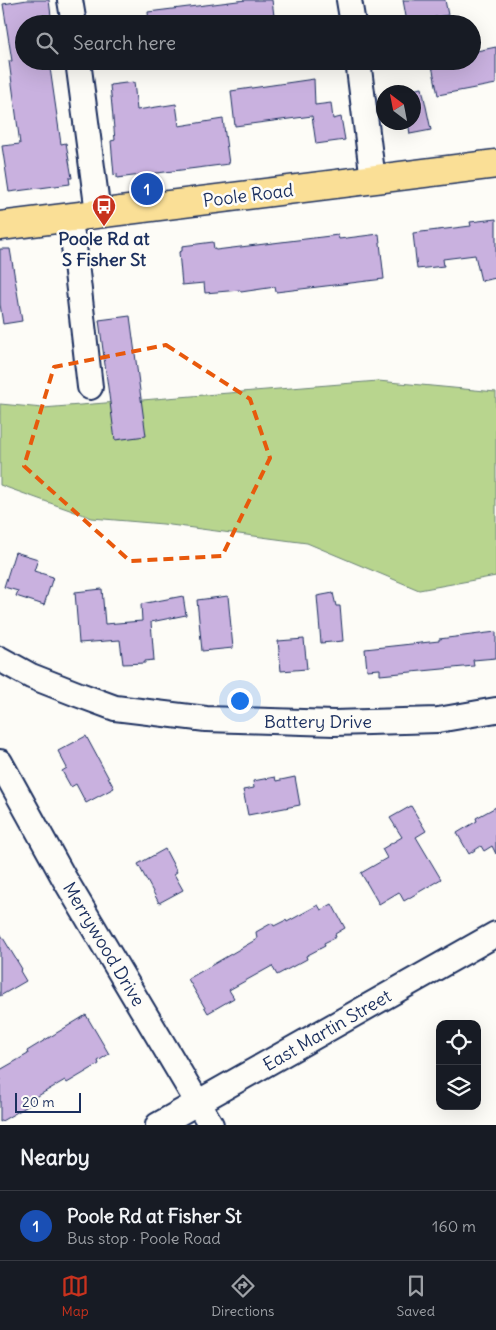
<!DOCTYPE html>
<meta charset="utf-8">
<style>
body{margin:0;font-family:Delius,sans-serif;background:#242831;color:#f1f3f6}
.controls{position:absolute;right:15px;bottom:15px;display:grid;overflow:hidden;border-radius:10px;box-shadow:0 5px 20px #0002}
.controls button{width:45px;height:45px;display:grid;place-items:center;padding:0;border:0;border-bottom:1px solid #363941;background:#171b24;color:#f1f3f6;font:25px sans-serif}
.compass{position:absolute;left:376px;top:85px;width:45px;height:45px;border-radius:50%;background:#171b24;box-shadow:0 5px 20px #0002;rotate:328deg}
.scale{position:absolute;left:15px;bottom:12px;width:66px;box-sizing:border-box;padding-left:5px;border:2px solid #1b2f5e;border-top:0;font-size:14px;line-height:18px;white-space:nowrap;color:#1b2f5e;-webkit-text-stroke:4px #fdfcf7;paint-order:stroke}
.you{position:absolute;left:239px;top:700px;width:18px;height:18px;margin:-12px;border:4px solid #fff;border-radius:50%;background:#1a73e8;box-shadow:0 0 0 8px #1a73e833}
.badge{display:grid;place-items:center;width:32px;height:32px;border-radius:50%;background:#c8321e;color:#fff;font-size:16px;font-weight:700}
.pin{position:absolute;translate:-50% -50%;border:2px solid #fff;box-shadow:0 1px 5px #0006}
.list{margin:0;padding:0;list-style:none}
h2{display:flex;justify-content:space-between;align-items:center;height:65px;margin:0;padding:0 20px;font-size:21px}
h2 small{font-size:16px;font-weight:400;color:#9ea1a6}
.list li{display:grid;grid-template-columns:32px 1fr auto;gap:15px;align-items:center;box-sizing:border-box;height:70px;padding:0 20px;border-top:1px solid #363941}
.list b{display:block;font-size:19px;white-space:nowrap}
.list p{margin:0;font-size:16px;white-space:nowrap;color:#9ea1a6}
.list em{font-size:16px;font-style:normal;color:#9ea1a6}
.icon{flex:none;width:28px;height:28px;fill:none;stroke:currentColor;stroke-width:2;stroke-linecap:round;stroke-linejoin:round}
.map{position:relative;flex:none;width:496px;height:1125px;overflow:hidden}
.search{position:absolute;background:#171b24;box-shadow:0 5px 20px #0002;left:15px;right:15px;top:15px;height:55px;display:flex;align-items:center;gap:12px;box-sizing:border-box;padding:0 18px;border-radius:28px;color:#9ea1a6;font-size:19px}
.sheet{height:135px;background:#171b24}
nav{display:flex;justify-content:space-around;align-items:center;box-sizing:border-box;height:70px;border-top:1px solid #363941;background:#171b24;font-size:14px;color:#9ea1a6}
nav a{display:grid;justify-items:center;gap:2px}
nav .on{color:#c8321e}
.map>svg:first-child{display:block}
</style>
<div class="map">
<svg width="496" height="1125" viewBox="0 0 496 1125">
<rect width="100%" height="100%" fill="#fdfcf7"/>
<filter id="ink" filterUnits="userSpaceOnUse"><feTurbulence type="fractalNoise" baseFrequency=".02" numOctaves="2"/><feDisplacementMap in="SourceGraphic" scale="10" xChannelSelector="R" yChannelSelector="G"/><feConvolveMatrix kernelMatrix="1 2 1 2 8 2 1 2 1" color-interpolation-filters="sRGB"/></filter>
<g filter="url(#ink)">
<path fill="#b8d58e" stroke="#6a8276" d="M 378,381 L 496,392 L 496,576 L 419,590 L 307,543 L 163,524 L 92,518 L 0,485 L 0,404 L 43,408 Z"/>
<path fill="#c9b1df" stroke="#1b2f5e" d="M 27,0 L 49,0 L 52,24 L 24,24 L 24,61 L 49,61 L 61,144 L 66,143 L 72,178 L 69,178 L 70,184 L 9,192 L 2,146 L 20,144 L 9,61 L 12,61 L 3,4 Z
M 246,0 L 272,0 L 275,24 L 149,24 L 148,12 Z
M 403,0 L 445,0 L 448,15 L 407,22 Z
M 496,47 L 496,84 L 438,95 L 431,61 L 472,61 L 472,52 Z
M 314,79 L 315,105 L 331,103 L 333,119 L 341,117 L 345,140 L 316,144 L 312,116 L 235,126 L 231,91 Z
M 134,82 L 137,110 L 176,104 L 179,126 L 223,119 L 229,164 L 117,178 L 117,174 L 114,175 L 111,141 L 115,140 L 110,85 Z
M 422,88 L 431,130 L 410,134 L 408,122 L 414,122 L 414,92 L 401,92 Z
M 496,219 L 496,278 L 481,281 L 475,255 L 443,259 L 444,266 L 417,269 L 413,233 L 471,226 L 470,222 Z
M 379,234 L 384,279 L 276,292 L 275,287 L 241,292 L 240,290 L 205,293 L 204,283 L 182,285 L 179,252 L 182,251 L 182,246 L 213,242 L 214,249 L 216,250 L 338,235 L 339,239 Z
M 0,249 L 10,249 L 22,321 L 3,324 L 0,304 Z
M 130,316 L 146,436 L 115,440 L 99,320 Z
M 15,552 L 38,559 L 34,571 L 53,577 L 44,605 L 16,596 L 18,591 L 4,587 Z
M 102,589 L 105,624 L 142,621 L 141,604 L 183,596 L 186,615 L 151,622 L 154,660 L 145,661 L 145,663 L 123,664 L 120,640 L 79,643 L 75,592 Z
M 333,593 L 336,606 L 340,606 L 343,641 L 321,643 L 317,596 Z
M 228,596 L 233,648 L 202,651 L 197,600 Z
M 496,632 L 496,658 L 473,660 L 474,666 L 380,675 L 380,669 L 367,670 L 365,649 L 439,641 L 439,639 Z
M 304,639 L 307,669 L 281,671 L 278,641 Z
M 86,736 L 114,788 L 86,803 L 76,784 L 71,787 L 62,771 L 67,768 L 58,751 Z
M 275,777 L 276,781 L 295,777 L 300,805 L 248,815 L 243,790 L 254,788 L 253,781 Z
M 411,806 L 426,831 L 416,837 L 441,879 L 404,901 L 399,892 L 379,904 L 361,873 L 387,858 L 382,849 L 402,837 L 390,818 Z
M 496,807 L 496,854 L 492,846 L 484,851 L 481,846 L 469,854 L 457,833 L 477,821 L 476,818 Z
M 165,849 L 177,872 L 174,874 L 183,890 L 159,903 L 138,864 Z
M 332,904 L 345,928 L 335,934 L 336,937 L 324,943 L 325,946 L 306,956 L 307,959 L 277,975 L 272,966 L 229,990 L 234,998 L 208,1013 L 188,979 L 257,939 L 256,932 L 272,923 L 274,926 L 286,920 L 287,922 L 318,905 L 321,910 Z
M 0,933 L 22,969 L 20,971 L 26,981 L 0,996 Z
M 86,1015 L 109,1054 L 98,1061 L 99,1064 L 67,1083 L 65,1080 L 31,1100 L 33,1103 L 0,1122 L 0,1070 L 28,1054 L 27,1051 Z"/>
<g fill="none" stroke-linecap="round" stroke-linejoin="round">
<g stroke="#1b2f5e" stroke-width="28">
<path id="minor" d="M 70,0 L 74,24
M 349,0 L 353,24
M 78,61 L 98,213
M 358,61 L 373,180
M 69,217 L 74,246 L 90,387
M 0,659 L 31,676 L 77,694 L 115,708 L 206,719 L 334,723 L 438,720 L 496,710
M 0,762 L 64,878 L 211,1125
M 158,1125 L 496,934"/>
</g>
<g stroke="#1b2f5e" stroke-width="31">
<path id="major" d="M 0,226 L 496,164"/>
</g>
<use href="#minor" stroke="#fdfcf7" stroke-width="24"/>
<use href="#major" stroke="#fadf96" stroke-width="28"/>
</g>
</g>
<path fill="none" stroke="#e8590c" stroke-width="4" stroke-dasharray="10 6" stroke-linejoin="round" d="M 166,345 L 250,399 L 270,458 L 222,556 L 130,561 L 24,466 L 54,367 Z"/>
<defs>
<g id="bus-pin" transform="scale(1.25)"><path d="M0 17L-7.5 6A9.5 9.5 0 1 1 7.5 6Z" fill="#c8321e" stroke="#fdfcf7"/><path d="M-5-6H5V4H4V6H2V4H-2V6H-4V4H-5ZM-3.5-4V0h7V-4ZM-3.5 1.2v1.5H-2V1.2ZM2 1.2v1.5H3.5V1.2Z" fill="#fff"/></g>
</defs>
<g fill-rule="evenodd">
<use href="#bus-pin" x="104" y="206"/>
</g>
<g text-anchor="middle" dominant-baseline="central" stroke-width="5" stroke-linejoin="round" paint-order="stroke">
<g font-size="18" fill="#1b2f5e" stroke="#fdfcf7">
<text transform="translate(248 195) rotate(-7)">Poole Road</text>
<text x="318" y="721">Battery Drive</text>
<text transform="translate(104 944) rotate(59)">Merrywood Drive</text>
<text transform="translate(327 1030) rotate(-30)">East Martin Street</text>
</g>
<g font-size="18" font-weight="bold" fill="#1b2f5e" stroke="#fdfcf7">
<text x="104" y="238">Poole Rd at<tspan x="104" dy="21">S Fisher St</tspan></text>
</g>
</g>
</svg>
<div class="controls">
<button><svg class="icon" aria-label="locate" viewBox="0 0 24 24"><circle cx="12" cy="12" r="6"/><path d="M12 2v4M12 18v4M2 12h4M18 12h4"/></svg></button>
<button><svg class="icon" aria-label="layers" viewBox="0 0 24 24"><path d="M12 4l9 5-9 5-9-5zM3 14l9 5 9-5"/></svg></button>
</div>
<svg class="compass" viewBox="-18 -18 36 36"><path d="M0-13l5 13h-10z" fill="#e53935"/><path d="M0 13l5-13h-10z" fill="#9ea1a6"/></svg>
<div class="scale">20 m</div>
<div class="you"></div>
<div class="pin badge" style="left:147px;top:189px;background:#1a4fb4">1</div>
<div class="search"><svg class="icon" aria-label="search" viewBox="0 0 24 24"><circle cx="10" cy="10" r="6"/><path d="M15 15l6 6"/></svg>Search here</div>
</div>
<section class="sheet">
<h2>Nearby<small></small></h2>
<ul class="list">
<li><span class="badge" style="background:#1a4fb4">1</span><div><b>Poole Rd at Fisher St</b><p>Bus stop · Poole Road</p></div><em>160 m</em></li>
</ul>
</section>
<nav>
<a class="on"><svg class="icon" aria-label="map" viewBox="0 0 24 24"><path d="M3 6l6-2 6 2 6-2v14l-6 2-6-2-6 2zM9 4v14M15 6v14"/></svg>Map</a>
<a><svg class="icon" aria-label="directions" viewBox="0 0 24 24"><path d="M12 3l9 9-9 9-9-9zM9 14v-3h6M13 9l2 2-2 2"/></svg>Directions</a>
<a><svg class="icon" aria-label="saved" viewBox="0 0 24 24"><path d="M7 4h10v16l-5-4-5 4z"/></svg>Saved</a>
</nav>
